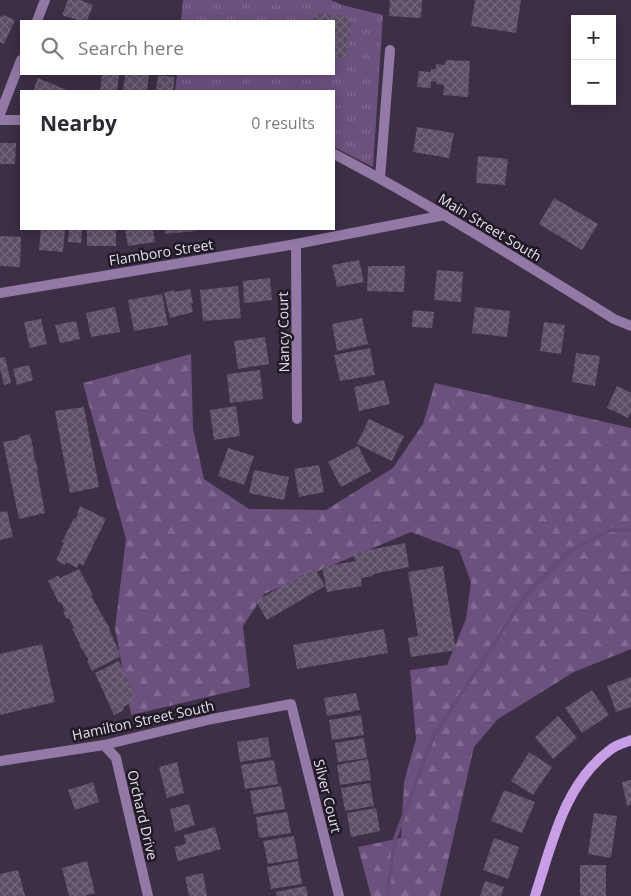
<!DOCTYPE html>
<meta charset="utf-8">
<style>
body{margin:0;font-family:"Open Sans",sans-serif;background:#f2f2f3;color:#2b2b33}
.controls{position:absolute;right:15px;top:15px;display:grid;overflow:hidden;border-radius:0px;box-shadow:0 2px 12px #0003}
.controls button{width:45px;height:45px;display:grid;place-items:center;padding:0;border:0;border-bottom:1px solid #e1e1e2;background:#fff;color:#2b2b33;font:25px sans-serif}
.list{margin:0;padding:0;list-style:none}
h2{display:flex;justify-content:space-between;align-items:center;height:65px;margin:0;padding:0 20px;font-size:21px}
h2 small{font-size:16px;font-weight:400;color:#7c7c81}
.icon{flex:none;width:28px;height:28px;fill:none;stroke:currentColor;stroke-width:2;stroke-linecap:round;stroke-linejoin:round}
.map{position:relative;flex:none;width:631px;height:896px;overflow:hidden}
.search{position:absolute;background:#fff;box-shadow:0 2px 12px #0003;left:20px;top:20px;width:315px;height:55px;display:flex;align-items:center;gap:12px;box-sizing:border-box;padding:0 18px;border-radius:0px;color:#7c7c81;font-size:19px}
.panel{position:absolute;background:#fff;box-shadow:0 2px 12px #0003;left:20px;top:90px;width:315px;height:140px;border-radius:0px}
.map>svg:first-child{display:block}
</style>
<div class="map">
<svg width="631" height="896" viewBox="0 0 631 896">
<defs>
<pattern id="grass-tufts" width="24" height="20" patternUnits="userSpaceOnUse" patternTransform="scale(1.25)"><rect width="24" height="20" fill="#6c517f"/><path d="M3 7l-1-3M5 7V3M7 7l1-3M15 17l-1-3M17 17v-4M19 17l1-3" fill="none" stroke="#816a91"/></pattern>
<pattern id="forest-firs" width="22" height="20" patternUnits="userSpaceOnUse" patternTransform="scale(1.25)"><rect width="22" height="20" fill="#6c517f"/><path d="M5 1l3.5 6h-7zM16 11l3.5 6h-7z" fill="#816a91"/></pattern>
<pattern id="building-cross-hatch" width="8" height="8" patternUnits="userSpaceOnUse" patternTransform="scale(1.25)"><rect width="8" height="8" fill="#5c4e67"/><path d="M0 0l8 8M0 8l8-8" fill="none" stroke="#73677d"/></pattern>
</defs>
<rect width="100%" height="100%" fill="#3c2f46"/>
<path fill="url(#grass-tufts)" d="M 183,0 L 331,0 L 342,5 L 383,15 L 373,167 L 334,147 L 334,91 L 175,91 L 177,74 L 334,74 L 334,21 L 181,21 Z"/>
<path fill="url(#forest-firs)" d="M 191,354 L 193,429 L 204,479 L 249,509 L 326,510 L 393,468 L 423,424 L 435,383 L 631,428 L 631,649 L 574,672 L 498,719 L 474,747 L 440,896 L 371,896 L 358,847 L 401,838 L 404,782 L 416,739 L 410,670 L 447,665 L 466,619 L 471,582 L 459,550 L 411,532 L 264,594 L 243,626 L 250,687 L 131,715 L 115,628 L 126,539 L 83,383 Z"/>
<g fill="none" stroke-linecap="round" stroke-linejoin="round">
<path stroke="#674b77" stroke-width="4" d="M 387,896 L 395,839 L 433,737 L 525,596 L 570,551 L 611,530 L 631,530"/>
</g>
<path fill="url(#building-cross-hatch)" d="M 68,0 L 80,0 L 93,5 L 87,21 L 80,21 L 62,15 Z
M 390,0 L 422,0 L 421,18 L 389,16 Z
M 475,0 L 521,0 L 516,33 L 471,26 Z
M 315,13 L 352,17 L 347,59 L 334,58 L 334,21 L 314,21 Z
M 3,15 L 15,20 L 4,44 L 0,42 L 0,16 L 3,17 Z
M 446,60 L 470,61 L 468,97 L 443,95 L 444,85 L 436,84 L 437,82 L 431,81 L 431,88 L 417,87 L 419,71 L 431,72 L 431,69 L 436,69 L 436,64 L 445,65 Z
M 102,74 L 119,74 L 117,91 L 100,91 Z
M 125,74 L 149,74 L 147,91 L 123,91 Z
M 158,75 L 175,77 L 173,91 L 156,91 Z
M 38,78 L 69,91 L 33,91 Z
M 417,127 L 454,133 L 449,158 L 413,152 Z
M 0,143 L 16,143 L 15,164 L 0,164 Z
M 478,156 L 508,159 L 505,185 L 476,183 Z
M 554,198 L 598,224 L 582,250 L 539,224 Z
M 41,229 L 65,229 L 63,252 L 39,250 Z
M 69,229 L 82,229 L 81,243 L 68,242 Z
M 125,229 L 153,229 L 155,242 L 128,246 Z
M 165,229 L 195,229 L 196,231 L 165,234 Z
M 87,230 L 116,230 L 116,246 L 87,246 Z
M 0,236 L 21,237 L 20,267 L 0,266 Z
M 359,260 L 364,282 L 337,287 L 332,265 Z
M 368,266 L 405,266 L 404,292 L 367,291 Z
M 437,270 L 463,272 L 461,302 L 434,300 Z
M 270,278 L 272,300 L 244,303 L 243,281 Z
M 238,286 L 241,318 L 203,321 L 200,290 Z
M 190,289 L 193,303 L 191,303 L 193,312 L 170,318 L 164,293 L 174,290 L 175,292 Z
M 162,294 L 168,325 L 134,331 L 128,300 Z
M 115,307 L 120,332 L 91,337 L 86,313 Z
M 475,307 L 510,311 L 507,337 L 472,333 Z
M 413,310 L 434,312 L 432,328 L 412,327 Z
M 362,318 L 368,344 L 337,351 L 332,324 Z
M 41,319 L 47,344 L 30,348 L 24,322 Z
M 76,321 L 80,339 L 60,343 L 55,325 Z
M 544,322 L 565,325 L 561,354 L 540,351 Z
M 265,337 L 269,364 L 238,369 L 234,341 Z
M 370,348 L 375,375 L 340,381 L 334,355 Z
M 576,353 L 600,356 L 595,386 L 572,382 Z
M 5,357 L 11,383 L 4,385 L 0,368 L 0,358 Z
M 29,365 L 33,380 L 17,385 L 13,369 Z
M 260,370 L 263,399 L 230,403 L 227,374 Z
M 384,380 L 390,404 L 359,411 L 354,387 Z
M 617,386 L 631,393 L 631,412 L 628,418 L 607,408 Z
M 236,406 L 240,436 L 214,440 L 210,410 Z
M 84,407 L 99,487 L 70,493 L 55,411 Z
M 369,419 L 404,436 L 392,461 L 357,444 Z
M 30,434 L 34,452 L 33,452 L 38,470 L 37,471 L 45,513 L 19,519 L 3,442 L 19,439 L 19,437 Z
M 358,446 L 371,471 L 341,487 L 328,462 Z
M 228,448 L 254,456 L 244,485 L 218,476 Z
M 319,465 L 324,492 L 299,497 L 294,469 Z
M 254,470 L 289,477 L 284,500 L 249,493 Z
M 80,506 L 106,519 L 83,566 L 79,563 L 77,568 L 66,562 L 65,565 L 56,560 L 64,543 L 62,542 L 74,518 L 76,519 L 78,514 L 77,514 Z
M 7,511 L 13,537 L 0,540 L 0,512 Z
M 405,543 L 409,567 L 373,574 L 373,576 L 361,578 L 362,586 L 327,592 L 322,567 L 355,561 L 353,553 Z
M 443,566 L 456,650 L 411,657 L 408,638 L 418,636 L 408,572 Z
M 314,568 L 325,586 L 267,620 L 256,601 Z
M 79,569 L 93,595 L 91,596 L 110,629 L 109,629 L 121,656 L 92,671 L 87,661 L 89,660 L 79,645 L 80,644 L 72,629 L 74,628 L 69,618 L 67,619 L 63,612 L 65,611 L 61,602 L 59,603 L 48,581 L 59,575 L 60,578 Z
M 384,629 L 388,653 L 297,669 L 293,645 Z
M 42,644 L 55,702 L 0,715 L 0,654 Z
M 119,661 L 136,697 L 131,699 L 133,702 L 123,707 L 124,710 L 114,715 L 95,673 Z
M 631,677 L 631,707 L 616,712 L 607,686 Z
M 592,690 L 609,715 L 582,733 L 565,708 Z
M 356,693 L 360,710 L 327,716 L 324,698 Z
M 361,715 L 364,735 L 332,740 L 329,720 Z
M 558,716 L 577,738 L 553,759 L 535,737 Z
M 268,737 L 271,757 L 240,762 L 237,742 Z
M 364,738 L 367,758 L 338,762 L 335,743 Z
M 529,752 L 552,767 L 533,795 L 511,781 Z
M 368,759 L 371,780 L 340,785 L 337,765 Z
M 274,760 L 278,784 L 245,789 L 241,765 Z
M 177,762 L 184,793 L 167,798 L 159,767 Z
M 631,780 L 631,805 L 627,806 L 622,782 Z
M 93,782 L 99,802 L 75,810 L 68,790 Z
M 370,783 L 374,806 L 345,811 L 341,788 Z
M 281,786 L 285,809 L 254,814 L 250,791 Z
M 504,790 L 535,802 L 522,833 L 491,821 Z
M 189,804 L 195,825 L 175,832 L 170,809 Z
M 376,808 L 380,831 L 351,837 L 347,813 Z
M 287,812 L 291,833 L 259,838 L 256,817 Z
M 594,813 L 617,816 L 611,858 L 588,854 Z
M 215,827 L 221,849 L 178,861 L 174,847 L 186,844 L 184,835 Z
M 294,836 L 298,859 L 268,864 L 263,841 Z
M 494,838 L 519,847 L 508,879 L 483,870 Z
M 87,861 L 95,893 L 84,896 L 69,896 L 62,868 Z
M 298,861 L 302,884 L 271,889 L 267,867 Z
M 580,865 L 606,865 L 606,896 L 580,896 Z
M 18,870 L 25,896 L 0,896 L 0,874 Z
M 203,873 L 207,896 L 189,896 L 185,877 Z
M 485,881 L 504,887 L 501,896 L 480,896 Z
M 306,886 L 308,896 L 277,896 L 276,892 Z"/>
<g fill="none" stroke-linecap="round" stroke-linejoin="round">
<path stroke="#9379a6" stroke-width="10" d="M 37,21 L 45,0
M 0,114 L 21,60
M 0,120 L 21,120
M 334,154 C 430,204 522,262 614,319 L 631,326
M 380,178 L 390,50
M 296,244 L 297,419
M 0,293 L 296,244 L 445,215
M 104,745 L 116,758 L 148,896
M 0,761 L 104,745 L 212,719 L 291,704 L 339,896"/>
<path stroke="#c89ee6" stroke-width="10" d="M 535,896 C 552,844 564,784 610,750 C 616,745 624,743 631,740"/>
</g>
<g text-anchor="middle" dominant-baseline="central" stroke-width="5" stroke-linejoin="round" paint-order="stroke">
<g font-size="14" fill="#e5ddec" stroke="#201a24">
<text transform="translate(490 227) rotate(31)">Main Street South</text>
<text transform="translate(161 252) rotate(-9)">Flamboro Street</text>
<text transform="translate(283 332) rotate(-91)">Nancy Court</text>
<text transform="translate(143 720) rotate(-12)">Hamilton Street South</text>
<text transform="translate(328 796) rotate(76)">Silver Court</text>
<text transform="translate(143 815) rotate(77)">Orchard Drive</text>
</g>
</g>
</svg>
<div class="controls">
<button>+</button>
<button>−</button>
</div>
<div class="search"><svg class="icon" aria-label="search" viewBox="0 0 24 24"><circle cx="10" cy="10" r="6"/><path d="M15 15l6 6"/></svg>Search here</div>
<section class="panel">
<h2>Nearby<small>0 results</small></h2>
<ul class="list">
</ul>
</section>
</div>
